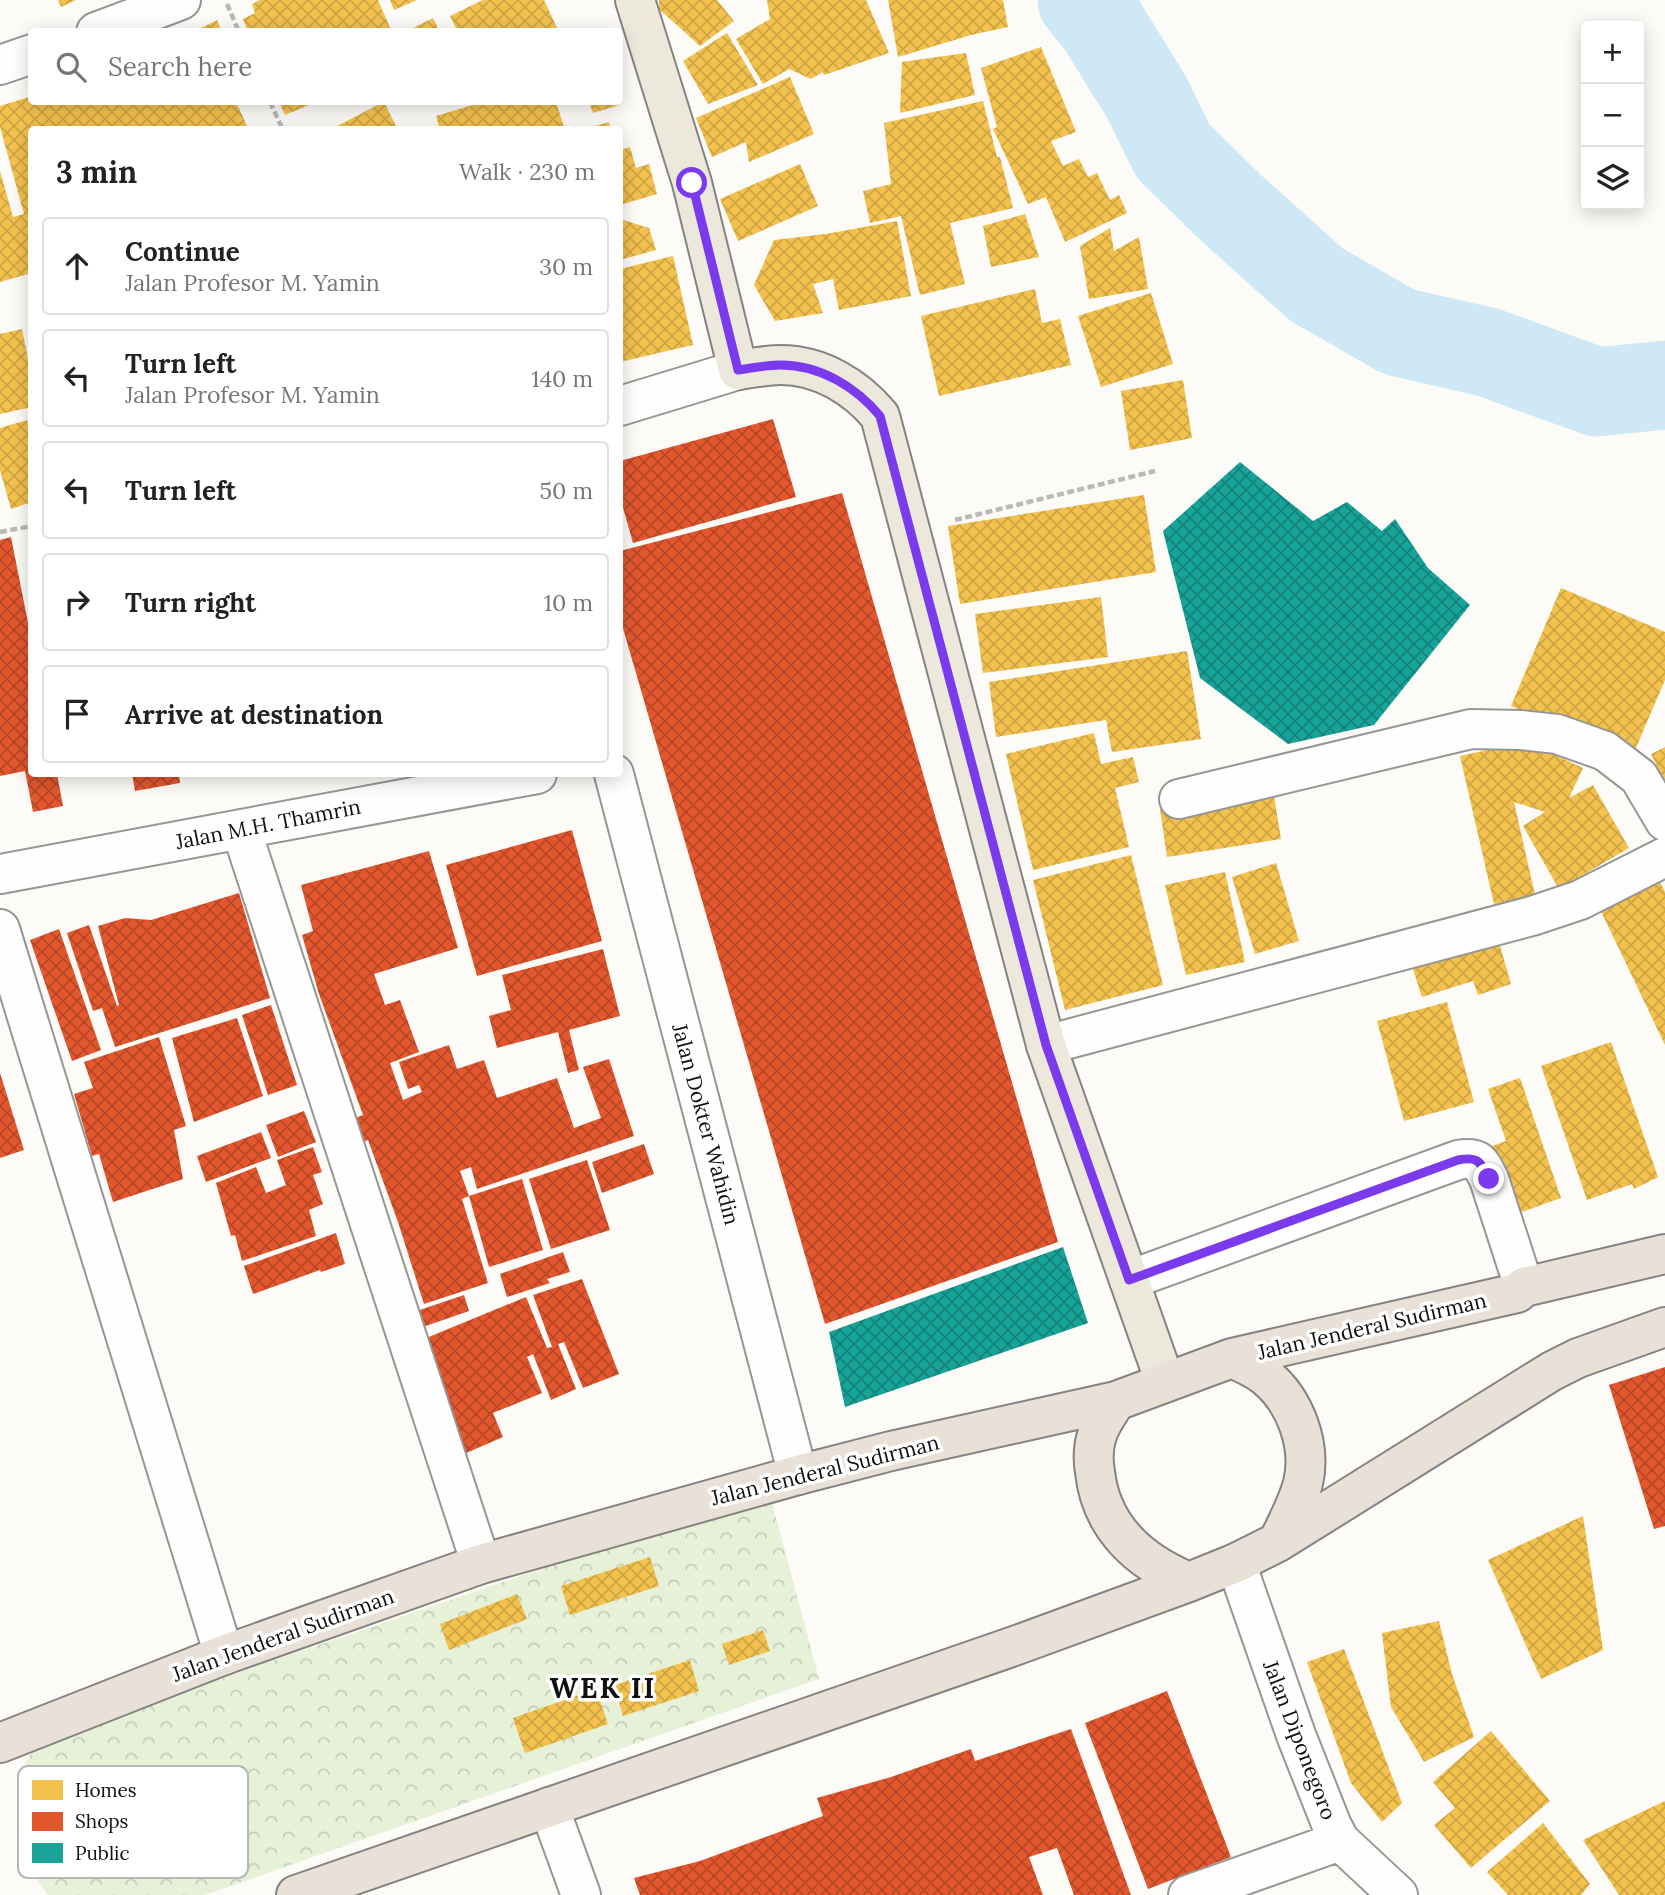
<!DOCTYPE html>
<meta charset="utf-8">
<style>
body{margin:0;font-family:Lora,serif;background:#f6f6f6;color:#222}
.controls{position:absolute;right:21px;top:21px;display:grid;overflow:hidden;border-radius:7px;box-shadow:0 4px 18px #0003}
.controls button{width:63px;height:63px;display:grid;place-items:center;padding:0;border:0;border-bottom:2px solid #e0e0e0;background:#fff;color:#222;font:35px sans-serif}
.stop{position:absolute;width:21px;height:21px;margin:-16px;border:5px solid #7c3aed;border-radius:50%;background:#fff}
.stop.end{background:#7c3aed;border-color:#fff;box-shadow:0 2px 7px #0008}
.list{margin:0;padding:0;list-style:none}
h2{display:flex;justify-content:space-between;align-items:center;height:91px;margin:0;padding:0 28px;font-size:30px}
h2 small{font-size:23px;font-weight:400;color:#767676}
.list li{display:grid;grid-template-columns:46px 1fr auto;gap:21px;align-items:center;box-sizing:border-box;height:98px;margin:0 14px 14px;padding:0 14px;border:2px solid #e0e0e0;border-radius:7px}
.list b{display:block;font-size:26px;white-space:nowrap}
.list p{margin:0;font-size:23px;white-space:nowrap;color:#767676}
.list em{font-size:23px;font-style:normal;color:#767676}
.icon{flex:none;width:38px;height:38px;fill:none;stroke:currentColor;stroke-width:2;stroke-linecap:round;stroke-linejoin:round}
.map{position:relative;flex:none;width:1665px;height:1895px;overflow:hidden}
.search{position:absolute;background:#fff;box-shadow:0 4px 18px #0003;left:28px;top:28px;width:595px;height:77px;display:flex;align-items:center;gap:18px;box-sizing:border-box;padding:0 24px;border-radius:7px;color:#767676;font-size:26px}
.panel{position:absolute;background:#fff;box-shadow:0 4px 18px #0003;left:28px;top:126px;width:595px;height:651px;border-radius:7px}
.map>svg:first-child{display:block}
</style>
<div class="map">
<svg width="1665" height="1895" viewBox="0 0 1665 1895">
<defs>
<pattern id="park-crowns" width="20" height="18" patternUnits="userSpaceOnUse" patternTransform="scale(1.75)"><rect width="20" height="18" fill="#e7f1d8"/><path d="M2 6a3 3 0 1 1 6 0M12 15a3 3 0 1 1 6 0" fill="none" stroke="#c5ceb8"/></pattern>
<pattern id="homes-cross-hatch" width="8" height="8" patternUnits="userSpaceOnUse" patternTransform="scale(1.75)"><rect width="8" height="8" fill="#f2c14e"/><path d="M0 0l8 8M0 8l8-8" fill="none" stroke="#cea543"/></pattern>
<pattern id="shops-cross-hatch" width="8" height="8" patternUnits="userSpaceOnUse" patternTransform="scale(1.75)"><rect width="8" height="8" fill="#e4572e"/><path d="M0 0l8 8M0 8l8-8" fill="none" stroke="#b74726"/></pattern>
<pattern id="public-cross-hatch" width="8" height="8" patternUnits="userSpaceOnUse" patternTransform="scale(1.75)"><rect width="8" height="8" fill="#17a398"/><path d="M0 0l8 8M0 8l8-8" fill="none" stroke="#13837b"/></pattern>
</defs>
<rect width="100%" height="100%" fill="#fcfbf7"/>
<path fill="url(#park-crowns)" d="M 769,1491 L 819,1679 L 205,1895 L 48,1895 C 24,1865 12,1813 20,1775 C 23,1764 33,1752 38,1741 Z"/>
<path fill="url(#homes-cross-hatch)" d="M 58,0 L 76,0 L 61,7 Z
M 260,0 L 378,0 L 392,32 L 248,32 L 243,19 L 255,13 L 252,4 Z
M 390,0 L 417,0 L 394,10 Z
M 483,0 L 544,0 L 559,32 L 458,32 L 450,16 Z
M 659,0 L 717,0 L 734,21 L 700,46 L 659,9 Z
M 767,0 L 866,0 L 889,53 L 824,75 L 823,72 L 811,79 L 789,69 L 763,84 L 736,39 L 770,19 Z
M 888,0 L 1003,0 L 1008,27 L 971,35 L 898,57 Z
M 433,18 L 440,32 L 405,32 Z
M 217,20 L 222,32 L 193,32 Z
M 727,33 L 758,85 L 708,104 L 683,61 Z
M 1041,47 L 1076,132 L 1051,141 L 1063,166 L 1079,159 L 1088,177 L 1097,173 L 1110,200 L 1119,195 L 1127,213 L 1065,242 L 1046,197 L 1028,204 L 993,129 L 997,127 L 981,68 Z
M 966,53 L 975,95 L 900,113 L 902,62 Z
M 790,77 L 814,134 L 749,162 L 746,142 L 712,157 L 696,118 Z
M 32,96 L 32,102 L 236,102 L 249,130 L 32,130 L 32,273 L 0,282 L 0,171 L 13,217 L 24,214 L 0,127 L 0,106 Z
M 983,101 L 997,157 L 1000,157 L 1013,208 L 950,223 L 965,284 L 920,295 L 901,216 L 870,223 L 863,191 L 891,184 L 884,123 Z
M 279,102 L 316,102 L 285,115 Z
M 384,102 L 398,130 L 330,130 L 383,102 Z
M 483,102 L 556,102 L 565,130 L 440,130 L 436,116 Z
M 589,102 L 618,102 L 619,105 L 593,113 Z
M 609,122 L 611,130 L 586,130 L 586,129 Z
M 630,147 L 636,168 L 649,164 L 657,194 L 620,205 L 620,150 Z
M 800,164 L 818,206 L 738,241 L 720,199 Z
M 1025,214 L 1039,257 L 991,267 L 983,226 Z
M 620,219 L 649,228 L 656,250 L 620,260 Z
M 897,221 L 911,296 L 839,310 L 833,279 L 813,284 L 823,313 L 775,321 L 754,285 L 774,240 L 826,234 Z
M 1110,228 L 1114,251 L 1139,237 L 1148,289 L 1089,299 L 1080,246 Z
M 673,256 L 693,345 L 620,362 L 620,269 Z
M 1035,289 L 1042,323 L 1060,319 L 1071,365 L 939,396 L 921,316 Z
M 1151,293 L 1173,364 L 1101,387 L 1078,316 Z
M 22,329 L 32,379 L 32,407 L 0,414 L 0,334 Z
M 1183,380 L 1192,438 L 1130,450 L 1121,391 Z
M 27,420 L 32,437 L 32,502 L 11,509 L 0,470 L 0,428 Z
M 1144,495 L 1156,572 L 960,604 L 948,526 Z
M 1561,588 L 1665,632 L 1665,680 L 1632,757 L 1511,706 Z
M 1101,597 L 1108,657 L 983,673 L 975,614 Z
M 1187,651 L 1201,739 L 1112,752 L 1106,720 L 996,737 L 989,682 Z
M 1094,733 L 1101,764 L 1133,757 L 1139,782 L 1115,788 L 1129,847 L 1033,870 L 1006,754 Z
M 1508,733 L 1583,768 L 1569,798 L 1593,785 L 1629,848 L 1559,889 L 1523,826 L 1545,812 L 1514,802 L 1535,895 L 1494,904 L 1460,756 L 1501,747 Z
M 1665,747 L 1665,782 L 1651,754 Z
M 1273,790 L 1281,839 L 1167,857 L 1160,809 Z
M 1131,855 L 1163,985 L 1065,1010 L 1033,880 Z
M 1276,863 L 1299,941 L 1255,954 L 1232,877 Z
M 1225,872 L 1245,962 L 1186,975 L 1165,885 Z
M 1657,876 L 1665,892 L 1665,1045 L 1598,905 Z
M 1496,932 L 1511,984 L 1478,995 L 1473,981 L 1422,997 L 1410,960 Z
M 1447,1002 L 1474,1102 L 1404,1121 L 1377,1021 Z
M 1611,1042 L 1658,1177 L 1634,1189 L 1632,1184 L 1587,1200 L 1541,1066 Z
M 1520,1078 L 1561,1198 L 1511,1216 L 1487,1148 L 1506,1141 L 1488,1089 Z
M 1583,1516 L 1603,1650 L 1541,1679 L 1488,1560 Z
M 650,1557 L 659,1586 L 570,1615 L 561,1586 Z
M 517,1594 L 527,1619 L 449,1650 L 440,1624 Z
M 1439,1621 L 1452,1674 L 1474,1737 L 1424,1762 L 1391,1707 L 1382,1633 Z
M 763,1630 L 770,1651 L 729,1665 L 722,1644 Z
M 1344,1649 L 1402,1803 L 1382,1822 L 1351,1783 L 1307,1662 Z
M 690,1660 L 699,1691 L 623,1716 L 614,1685 Z
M 596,1689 L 608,1724 L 525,1753 L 513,1718 Z
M 1491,1731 L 1550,1801 L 1471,1868 L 1434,1825 L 1455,1808 L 1433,1782 Z
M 1665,1801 L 1665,1895 L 1619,1895 L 1583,1840 Z
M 1543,1823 L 1590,1884 L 1581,1895 L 1508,1895 L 1487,1872 Z"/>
<path fill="url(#shops-cross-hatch)" d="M 773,419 L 796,497 L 633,543 L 620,497 L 620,461 Z
M 842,493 L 1058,1242 L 825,1324 L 620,618 L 620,551 Z
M 11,537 L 32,643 L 32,774 L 57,774 L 63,806 L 33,812 L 25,771 L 0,776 L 0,540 Z
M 132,774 L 179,774 L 180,783 L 135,791 Z
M 572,830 L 602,941 L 477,976 L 446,865 Z
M 429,851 L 458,948 L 374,974 L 385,1005 L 400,1000 L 419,1052 L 390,1063 L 403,1100 L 422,1092 L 419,1085 L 408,1089 L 399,1062 L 449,1045 L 457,1069 L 484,1060 L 497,1098 L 557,1078 L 574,1128 L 601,1118 L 583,1067 L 609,1059 L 634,1136 L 477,1189 L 471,1167 L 460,1171 L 469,1196 L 462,1199 L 488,1283 L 424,1304 L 398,1222 L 368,1140 L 354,1146 L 345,1122 L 363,1115 L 319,994 L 302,935 L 313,931 L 301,885 Z
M 239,893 L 270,998 L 115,1047 L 102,1008 L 93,1011 L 67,933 L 89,925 L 117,1006 L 119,1005 L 98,926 L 125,918 L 151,920 Z
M 59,929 L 101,1050 L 72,1061 L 30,940 Z
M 603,949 L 620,1016 L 569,1030 L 579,1070 L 568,1073 L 558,1032 L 497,1048 L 489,1016 L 511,1010 L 502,975 Z
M 271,1005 L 297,1085 L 268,1095 L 242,1015 Z
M 237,1018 L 263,1096 L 194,1122 L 172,1038 Z
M 159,1037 L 186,1126 L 174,1130 L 183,1179 L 113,1202 L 99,1154 L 92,1156 L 74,1094 L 93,1088 L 84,1062 Z
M 0,1073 L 24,1150 L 0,1158 Z
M 304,1111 L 316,1142 L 278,1157 L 266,1125 Z
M 261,1132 L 271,1158 L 206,1182 L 197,1156 Z
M 644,1144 L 654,1174 L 602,1193 L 592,1162 Z
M 313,1147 L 322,1172 L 313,1175 L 323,1204 L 309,1210 L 316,1236 L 242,1261 L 235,1235 L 231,1236 L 216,1183 L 256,1167 L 266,1193 L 286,1185 L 277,1160 Z
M 587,1160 L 610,1230 L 551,1249 L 529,1179 Z
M 522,1179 L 543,1250 L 489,1267 L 469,1196 Z
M 336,1233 L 345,1264 L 321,1272 L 320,1270 L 253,1294 L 244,1266 Z
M 563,1252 L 570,1272 L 547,1279 L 550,1283 L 507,1297 L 500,1274 Z
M 582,1279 L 619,1374 L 583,1388 L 564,1342 L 558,1344 L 576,1389 L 551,1400 L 533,1354 L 527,1357 L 542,1393 L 493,1413 L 503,1437 L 464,1454 L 419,1341 L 526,1297 L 547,1348 L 552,1347 L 533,1295 Z
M 464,1295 L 469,1311 L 417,1329 L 411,1313 Z
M 1665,1367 L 1665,1526 L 1654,1529 L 1609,1385 Z
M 1167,1691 L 1231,1857 L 1148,1889 L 1085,1723 Z
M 1071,1729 L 1131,1895 L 1074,1895 L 1057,1848 L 1029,1857 L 1043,1895 L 640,1895 L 634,1878 L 700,1861 L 823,1816 L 817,1798 L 891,1777 L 971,1749 L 975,1761 Z"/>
<path fill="url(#public-cross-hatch)" d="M 1240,462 L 1313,521 L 1347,502 L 1382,531 L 1395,519 L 1428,568 L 1470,605 L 1374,725 L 1288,744 L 1200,678 L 1163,531 Z
M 1063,1247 L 1088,1323 L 845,1407 L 829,1332 Z"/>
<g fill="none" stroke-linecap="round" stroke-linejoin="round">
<path stroke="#cee8f6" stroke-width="89" d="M 1082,0 L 1102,25 L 1147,98 L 1173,151 L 1229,206 L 1317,285 L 1399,332 L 1487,352 L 1597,392 L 1665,385"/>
<g stroke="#969694" stroke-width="42">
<path id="minor" d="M 96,32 L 181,0
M 0,65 L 32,54
M 620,406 L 738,370
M 614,774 L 798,1475
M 1179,799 L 1471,729 L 1521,730 L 1557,734 L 1605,751 L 1639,777 L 1665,821
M 241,829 L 481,1564
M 0,874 L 537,774
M 0,929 L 224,1655
M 1046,1045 L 1532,916 L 1580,900 L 1665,857
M 1129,1280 L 1458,1160 C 1479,1156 1480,1162 1489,1179 L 1524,1287
M 1236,1563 L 1296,1735 L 1332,1826 L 1340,1841 L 1398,1895
M 549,1807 L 581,1895
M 1188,1895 L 1340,1841"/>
</g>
<g stroke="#848381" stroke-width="42">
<path id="major" d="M 635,0 L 692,183 L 738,370 C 752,368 767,365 781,365 C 820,365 856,387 880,416 L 1046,1045 L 1165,1382"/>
</g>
<g stroke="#848381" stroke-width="42">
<path id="highway" d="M 1232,1358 C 1243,1363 1255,1368 1265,1376 C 1295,1400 1312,1445 1303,1483 C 1298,1503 1287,1523 1278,1542
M 1116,1401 C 1109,1412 1101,1422 1097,1435 C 1093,1447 1093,1460 1095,1472 C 1101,1528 1140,1562 1189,1582
M 0,1743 L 224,1655 L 481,1564 L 798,1475 L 891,1451 L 1116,1401 L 1232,1358 L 1517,1293 L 1524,1287 L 1665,1254
M 296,1895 L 1017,1645 L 1189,1582 L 1236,1563 L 1278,1542 L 1552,1371 L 1578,1358 L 1665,1327"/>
</g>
<path stroke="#b9b9b8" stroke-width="4.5" stroke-dasharray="7 3.5" stroke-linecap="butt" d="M 227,4 L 239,32
M 270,102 L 283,130
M 955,520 L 1155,471
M 0,532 L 32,526"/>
<use href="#minor" stroke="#fffefe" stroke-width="38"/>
<use href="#major" stroke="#ece8dc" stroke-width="38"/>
<use href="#highway" stroke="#e9e0d8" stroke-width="38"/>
</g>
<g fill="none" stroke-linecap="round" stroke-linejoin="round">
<path stroke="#7c3aed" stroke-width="9" d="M 692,183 L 738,370 C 752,368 767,365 781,365 C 820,365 856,387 880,416 L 1046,1045 L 1129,1280 L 1458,1160 C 1479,1156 1480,1162 1489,1179"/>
</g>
<g text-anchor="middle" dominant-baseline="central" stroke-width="7" stroke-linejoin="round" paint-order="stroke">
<g font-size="21" fill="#101010" stroke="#fff">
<text transform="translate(268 824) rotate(-11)">Jalan M.H. Thamrin</text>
<text transform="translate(706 1124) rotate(75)">Jalan Dokter Wahidin</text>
<text transform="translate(1372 1326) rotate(-13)">Jalan Jenderal Sudirman</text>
<text transform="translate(825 1470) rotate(-14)">Jalan Jenderal Sudirman</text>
<text transform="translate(283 1635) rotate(-20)">Jalan Jenderal Sudirman</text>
<text transform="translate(1300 1740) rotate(69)">Jalan Diponegoro</text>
</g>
<g font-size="28" font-weight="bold" letter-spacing="2" fill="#101010" stroke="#fff">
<text x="603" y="1688">WEK II</text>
</g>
</g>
<rect x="18" y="1766" width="230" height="112" rx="10" fill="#fff" stroke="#b7b7b7" stroke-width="2"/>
<rect x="32" y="1780" width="31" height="20" fill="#f2c14e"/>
<rect x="32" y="1812" width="31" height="19" fill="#e4572e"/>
<rect x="32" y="1843" width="31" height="20" fill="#17a398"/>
<g font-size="19" fill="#101010">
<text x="75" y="1797">Homes</text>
<text x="75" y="1828">Shops</text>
<text x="75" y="1860">Public</text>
</g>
</svg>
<div class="controls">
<button>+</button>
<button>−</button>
<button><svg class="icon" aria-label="layers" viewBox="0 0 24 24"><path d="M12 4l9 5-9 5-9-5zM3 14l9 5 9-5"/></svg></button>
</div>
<div class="stop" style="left:692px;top:183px"></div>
<div class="stop end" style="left:1489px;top:1179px"></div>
<div class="search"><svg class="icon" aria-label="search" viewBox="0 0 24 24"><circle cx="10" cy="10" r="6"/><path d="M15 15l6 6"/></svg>Search here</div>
<section class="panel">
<h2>3 min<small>Walk · 230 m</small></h2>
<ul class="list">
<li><svg class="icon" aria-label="ahead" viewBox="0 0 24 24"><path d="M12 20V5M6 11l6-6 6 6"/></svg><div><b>Continue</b><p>Jalan Profesor M. Yamin</p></div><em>30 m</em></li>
<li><svg class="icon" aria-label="left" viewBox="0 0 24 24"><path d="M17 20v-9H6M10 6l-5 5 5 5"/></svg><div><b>Turn left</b><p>Jalan Profesor M. Yamin</p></div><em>140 m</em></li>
<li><svg class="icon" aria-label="left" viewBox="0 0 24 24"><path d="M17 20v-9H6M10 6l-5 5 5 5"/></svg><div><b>Turn left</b></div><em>50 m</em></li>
<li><svg class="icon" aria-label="right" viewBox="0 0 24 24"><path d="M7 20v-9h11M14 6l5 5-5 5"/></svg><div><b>Turn right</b></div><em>10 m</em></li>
<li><svg class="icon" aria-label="arrive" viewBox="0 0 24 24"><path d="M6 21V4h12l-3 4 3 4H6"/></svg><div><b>Arrive at destination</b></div></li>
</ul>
</section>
</div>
